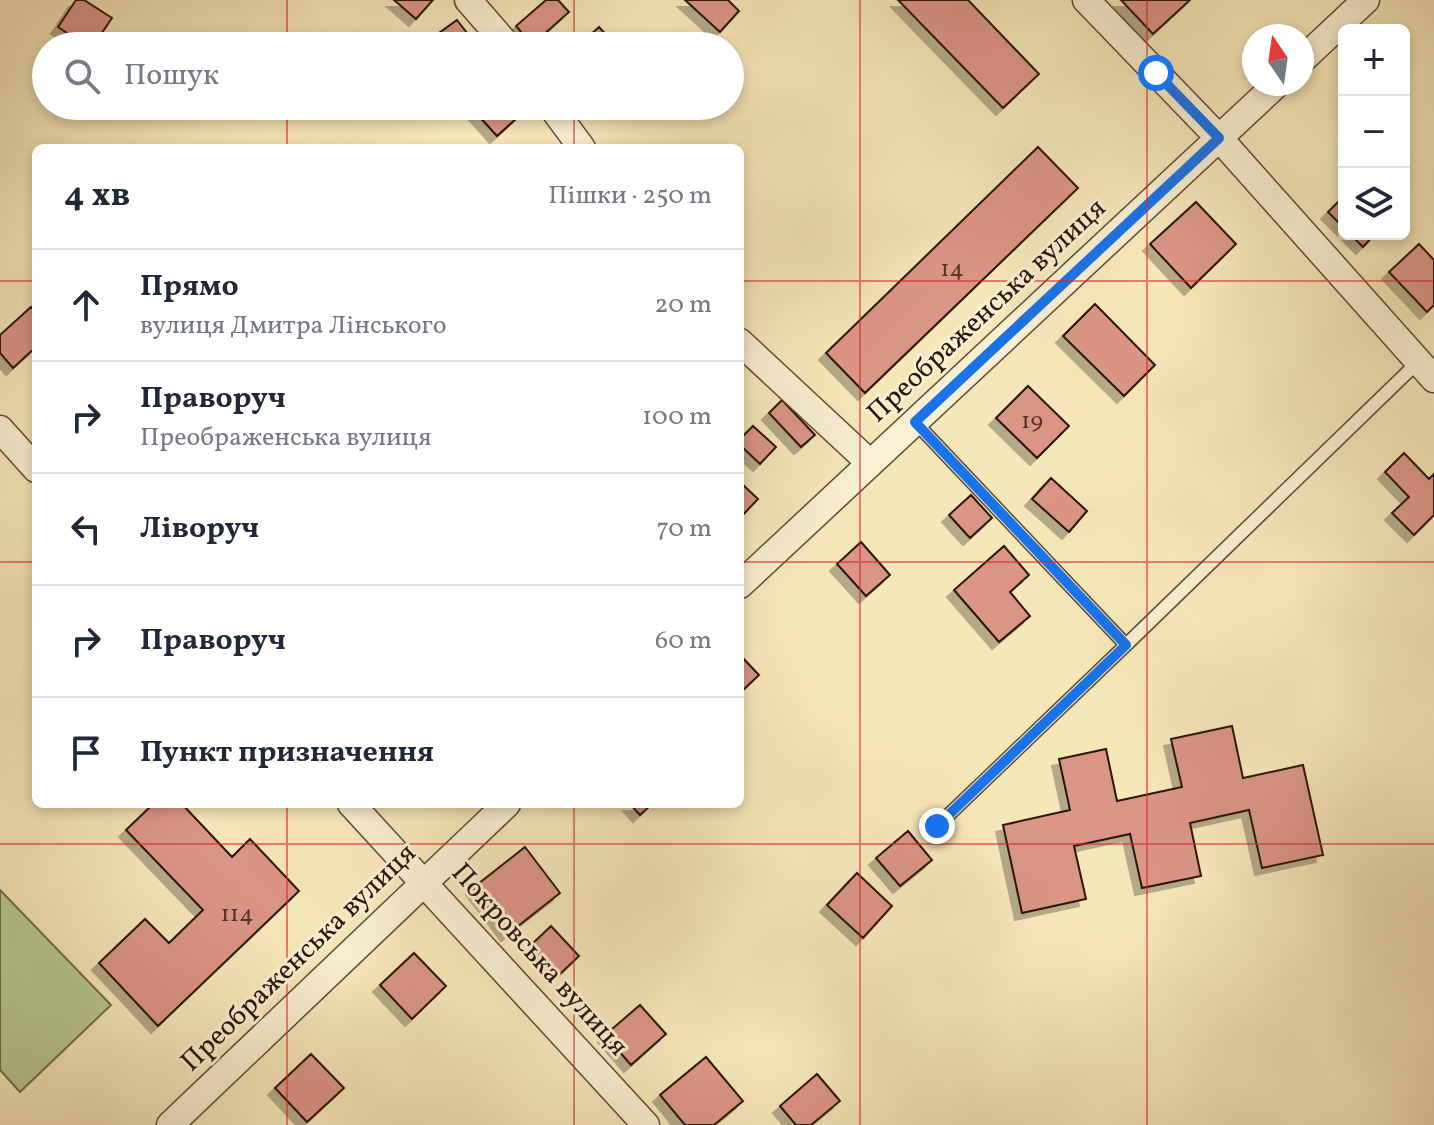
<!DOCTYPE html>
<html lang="uk">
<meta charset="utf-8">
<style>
body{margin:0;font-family:Vollkorn,serif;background:#f2f2f3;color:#1f2937}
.controls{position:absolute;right:24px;top:24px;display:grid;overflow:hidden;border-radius:12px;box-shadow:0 4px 12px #0003}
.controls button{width:72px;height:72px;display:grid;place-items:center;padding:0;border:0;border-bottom:2px solid #e0e1e3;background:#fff;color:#1f2937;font:40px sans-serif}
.compass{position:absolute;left:1242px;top:24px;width:72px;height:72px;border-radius:50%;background:#fff;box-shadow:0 4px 12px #0003;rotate:347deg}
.stop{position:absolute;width:24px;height:24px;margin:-18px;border:6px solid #1a73e8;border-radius:50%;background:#fff}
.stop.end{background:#1a73e8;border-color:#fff;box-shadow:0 2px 8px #0008}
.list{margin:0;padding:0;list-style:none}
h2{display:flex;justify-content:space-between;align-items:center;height:104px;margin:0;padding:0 32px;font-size:34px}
h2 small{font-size:26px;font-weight:400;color:#747a83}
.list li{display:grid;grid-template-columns:52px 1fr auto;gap:24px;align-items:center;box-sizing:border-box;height:112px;padding:0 32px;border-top:2px solid #e0e1e3}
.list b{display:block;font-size:30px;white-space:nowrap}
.list p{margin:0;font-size:26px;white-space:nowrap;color:#747a83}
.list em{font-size:26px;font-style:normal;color:#747a83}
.icon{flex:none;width:44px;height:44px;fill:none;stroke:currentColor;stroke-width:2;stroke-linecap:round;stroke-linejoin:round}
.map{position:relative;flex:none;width:1434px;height:1125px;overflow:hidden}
.search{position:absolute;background:#fff;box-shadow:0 4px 12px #0003;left:32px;top:32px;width:712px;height:88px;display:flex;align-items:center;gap:20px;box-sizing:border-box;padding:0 28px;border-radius:44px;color:#747a83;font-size:30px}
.panel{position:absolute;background:#fff;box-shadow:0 4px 12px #0003;left:32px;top:144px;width:712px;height:664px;border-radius:12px}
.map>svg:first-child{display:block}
</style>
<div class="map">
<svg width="1434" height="1125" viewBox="0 0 1434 1125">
<defs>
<filter id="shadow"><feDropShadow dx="-7" dy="7" stdDeviation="0" flood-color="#0004"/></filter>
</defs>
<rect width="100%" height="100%" fill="#f6e7b9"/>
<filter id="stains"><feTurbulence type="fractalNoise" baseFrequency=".0025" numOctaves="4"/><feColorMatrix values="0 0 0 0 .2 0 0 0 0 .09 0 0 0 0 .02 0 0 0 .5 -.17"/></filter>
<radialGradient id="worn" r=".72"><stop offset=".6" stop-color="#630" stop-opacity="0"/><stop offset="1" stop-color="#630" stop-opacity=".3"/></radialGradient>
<path fill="#b7c793" stroke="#706e4e" stroke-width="2" d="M 0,890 L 111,1005 L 20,1092 L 0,1070 Z"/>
<path fill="#db9587" stroke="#2a1609" stroke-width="2" filter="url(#shadow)" d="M 76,0 L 84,0 L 112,18 L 93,46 L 87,46 L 58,27 Z
M 394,0 L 433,0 L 416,19 Z
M 546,0 L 558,0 L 569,12 L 532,45 L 516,26 Z
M 685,0 L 728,0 L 739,11 L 720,32 Z
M 898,0 L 968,0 L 1039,74 L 1003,108 Z
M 1121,0 L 1190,0 L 1153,34 Z
M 457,20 L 477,46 L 432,46 L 428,41 Z
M 599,27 L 616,46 L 578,46 Z
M 484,106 L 526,106 L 528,108 L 497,136 L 476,113 Z
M 1038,147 L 1078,188 L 865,393 L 826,353 Z
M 1344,196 L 1344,228 L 1328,212 Z
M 1196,202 L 1236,244 L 1191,288 L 1150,244 Z
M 1350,234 L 1375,234 L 1363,247 Z
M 1419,244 L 1434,260 L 1434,305 L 1427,312 L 1389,272 Z
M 1095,304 L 1155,365 L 1124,396 L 1063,336 Z
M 31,307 L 36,312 L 36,347 L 13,368 L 0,353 L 0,335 Z
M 1028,386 L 1069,426 L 1037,458 L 996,418 Z
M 782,400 L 815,435 L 801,447 L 769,413 Z
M 753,426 L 776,447 L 760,464 L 740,445 L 740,439 Z
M 1404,453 L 1429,479 L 1434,474 L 1434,515 L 1414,535 L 1392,513 L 1409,497 L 1385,472 Z
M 1051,478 L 1087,511 L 1069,532 L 1032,499 Z
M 740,482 L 758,499 L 740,518 Z
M 971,495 L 992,518 L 970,538 L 949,515 Z
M 861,542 L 890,575 L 866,596 L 837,564 Z
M 1004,546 L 1029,575 L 1010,592 L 1030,616 L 999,642 L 954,590 Z
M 740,655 L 759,675 L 740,693 Z
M 1232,726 L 1243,778 L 1303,765 L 1323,855 L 1262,868 L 1249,810 L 1190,823 L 1201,876 L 1142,888 L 1130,834 L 1074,846 L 1086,899 L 1022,913 L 1003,825 L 1070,810 L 1059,759 L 1106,749 L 1117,801 L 1182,787 L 1171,739 Z
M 153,804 L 182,804 L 232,857 L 250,839 L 299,891 L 158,1026 L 99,963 L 145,919 L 169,943 L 203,910 L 126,830 Z
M 630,804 L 652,804 L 640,815 Z
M 908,831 L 932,860 L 900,886 L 876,858 Z
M 525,847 L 560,893 L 508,934 L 473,888 Z
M 857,873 L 892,906 L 863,938 L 827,905 Z
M 551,926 L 579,956 L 557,977 L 529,947 Z
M 414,953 L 446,986 L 412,1019 L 380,985 Z
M 640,1005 L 666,1034 L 631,1065 L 605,1035 Z
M 311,1054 L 344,1088 L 307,1122 L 275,1088 Z
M 706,1057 L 743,1101 L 714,1125 L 685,1125 L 660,1095 Z
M 817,1074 L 840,1101 L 811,1125 L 796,1125 L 780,1106 Z"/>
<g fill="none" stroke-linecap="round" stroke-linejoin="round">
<g stroke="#5d4a35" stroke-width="15">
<path id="service" d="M 915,422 L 1126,645 L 1418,362
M 937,826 L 1126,645"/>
</g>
<g stroke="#5d4a35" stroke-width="29">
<path id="minor" d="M 468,0 L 508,46
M 1086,0 L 1219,138 L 1434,379
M 1302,60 L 1366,0
M 551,106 L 582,148
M 740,342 L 870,463
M 0,429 L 36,469
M 740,585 L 1277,84
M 351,804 L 646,1125
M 170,1125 L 507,804"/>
</g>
<use href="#service" stroke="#f9efd2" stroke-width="12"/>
<use href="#minor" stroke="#f9efd2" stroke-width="26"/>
</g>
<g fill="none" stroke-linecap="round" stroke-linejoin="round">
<path stroke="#1a73e8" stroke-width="10" d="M 937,826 L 1126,645 L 915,422 L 1219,138 L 1156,73"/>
</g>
<path fill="none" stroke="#d62828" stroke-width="2" stroke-opacity="0.55" d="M 287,0 L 287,46M 574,0 L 574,46M 860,0 L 860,1125M 1147,0 L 1147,1125M 287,106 L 287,148M 574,106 L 574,148M 0,281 L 36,281M 740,281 L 1434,281M 0,562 L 36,562M 740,562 L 1434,562M 287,804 L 287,1125M 574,804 L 574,1125M 0,844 L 1434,844"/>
<g text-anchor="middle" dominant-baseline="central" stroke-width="6" stroke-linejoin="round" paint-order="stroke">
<g font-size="24" fill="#563628">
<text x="952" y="270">14</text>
<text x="1032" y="422">19</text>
<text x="237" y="915">114</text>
</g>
<g font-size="28" fill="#2a1609" stroke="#f9efd2">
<text transform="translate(987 311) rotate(-43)">Преображенська вулиця</text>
<text transform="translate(299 958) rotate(-44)">Преображенська вулиця</text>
<text transform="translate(539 960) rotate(48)">Покровська вулиця</text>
</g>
</g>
<rect width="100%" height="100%" filter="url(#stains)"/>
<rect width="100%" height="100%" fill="url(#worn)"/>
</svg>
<div class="controls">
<button>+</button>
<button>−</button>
<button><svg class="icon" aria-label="layers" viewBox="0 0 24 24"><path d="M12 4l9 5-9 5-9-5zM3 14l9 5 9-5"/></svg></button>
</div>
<svg class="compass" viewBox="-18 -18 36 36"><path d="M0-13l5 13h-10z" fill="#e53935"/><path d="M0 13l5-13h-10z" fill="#747a83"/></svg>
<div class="stop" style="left:1156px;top:73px"></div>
<div class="stop end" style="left:937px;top:826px"></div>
<div class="search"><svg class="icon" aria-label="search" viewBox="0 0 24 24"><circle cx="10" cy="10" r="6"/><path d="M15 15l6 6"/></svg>Пошук</div>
<section class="panel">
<h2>4 хв<small>Пішки · 250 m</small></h2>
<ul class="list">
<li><svg class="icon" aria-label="ahead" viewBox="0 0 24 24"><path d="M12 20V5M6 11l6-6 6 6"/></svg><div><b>Прямо</b><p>вулиця Дмитра Лінського</p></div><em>20 m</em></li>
<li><svg class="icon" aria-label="right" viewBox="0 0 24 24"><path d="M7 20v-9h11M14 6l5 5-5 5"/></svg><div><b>Праворуч</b><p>Преображенська вулиця</p></div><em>100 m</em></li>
<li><svg class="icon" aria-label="left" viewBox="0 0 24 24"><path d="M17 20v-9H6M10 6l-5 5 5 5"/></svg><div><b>Ліворуч</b></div><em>70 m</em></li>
<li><svg class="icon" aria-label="right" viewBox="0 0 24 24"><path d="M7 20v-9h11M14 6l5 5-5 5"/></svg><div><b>Праворуч</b></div><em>60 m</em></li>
<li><svg class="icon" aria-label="arrive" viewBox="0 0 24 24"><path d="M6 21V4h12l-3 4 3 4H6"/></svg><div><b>Пункт призначення</b></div></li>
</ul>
</section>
</div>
